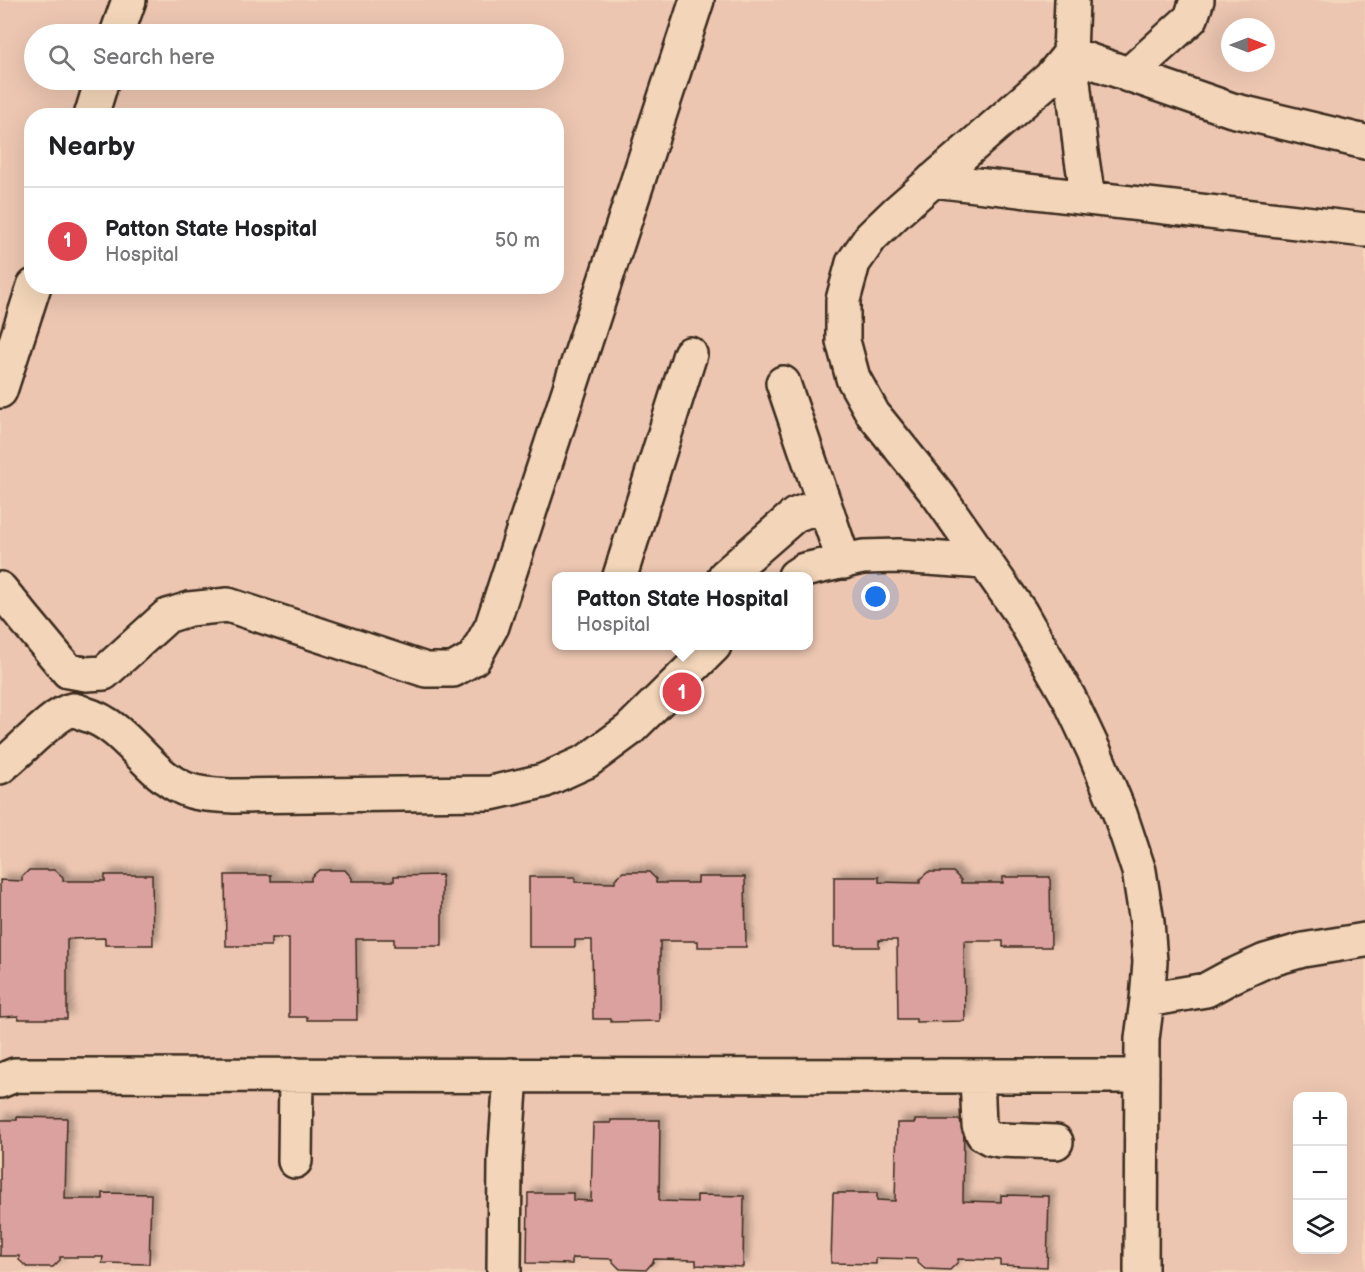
<!DOCTYPE html>
<meta charset="utf-8">
<style>
body{margin:0;font-family:"Balsamiq Sans",sans-serif;background:#f2f2f2;color:#202124}
.controls{position:absolute;right:18px;bottom:18px;display:grid;overflow:hidden;border-radius:12px;box-shadow:0 6px 24px #0002}
.controls button{width:54px;height:54px;display:grid;place-items:center;padding:0;border:0;border-bottom:2px solid #e0e0e0;background:#fff;color:#202124;font:30px sans-serif}
.compass{position:absolute;left:1221px;top:18px;width:54px;height:54px;border-radius:50%;background:#fff;box-shadow:0 6px 24px #0002;rotate:90deg}
.you{position:absolute;left:876px;top:597px;width:21px;height:21px;margin:-15px;border:4px solid #fff;border-radius:50%;background:#1a73e8;box-shadow:0 0 0 9px #1a73e833}
.badge{display:grid;place-items:center;width:39px;height:39px;border-radius:50%;background:#b45309;color:#fff;font-size:20px;font-weight:700}
.pin{position:absolute;translate:-50% -50%;border:3px solid #fff;box-shadow:0 2px 6px #0006}
.popup{position:absolute;left:552px;top:572px;width:261px;height:78px;box-sizing:border-box;display:grid;place-content:center;border-radius:12px;background:#fff;filter:drop-shadow(0 2px 4px #0005);font-size:20px;white-space:nowrap;color:#757577}
.popup b{font-size:22px;color:#202124}
.popup::after{content:'';position:absolute;left:50%;top:100%;margin-left:-12px;border:12px solid transparent;border-top-color:#fff}
.list{margin:0;padding:0;list-style:none}
h2{display:flex;justify-content:space-between;align-items:center;height:78px;margin:0;padding:0 24px;font-size:26px}
h2 small{font-size:20px;font-weight:400;color:#757577}
.list li{display:grid;grid-template-columns:39px 1fr auto;gap:18px;align-items:center;box-sizing:border-box;height:108px;padding:0 24px;border-top:2px solid #e0e0e0}
.list b{display:block;font-size:22px;white-space:nowrap}
.list p{margin:0;font-size:20px;white-space:nowrap;color:#757577}
.list em{font-size:20px;font-style:normal;color:#757577}
.icon{flex:none;width:33px;height:33px;fill:none;stroke:currentColor;stroke-width:2;stroke-linecap:round;stroke-linejoin:round}
.map{position:relative;flex:none;width:1365px;height:1272px;overflow:hidden}
.search{position:absolute;background:#fff;box-shadow:0 6px 24px #0002;left:24px;top:24px;width:540px;height:66px;display:flex;align-items:center;gap:15px;box-sizing:border-box;padding:0 21px;border-radius:33px;color:#757577;font-size:22px}
.panel{position:absolute;background:#fff;box-shadow:0 6px 24px #0002;left:24px;top:108px;width:540px;height:186px;border-radius:24px}
.map>svg:first-child{display:block}
</style>
<div class="map">
<svg width="1365" height="1272" viewBox="0 0 1365 1272">
<defs>
<filter id="shadow"><feDropShadow dx="5.5" dy="-5.5" stdDeviation="3" flood-color="#0004"/></filter>
</defs>
<rect width="100%" height="100%" fill="#f3d6b9"/>
<filter id="ink" filterUnits="userSpaceOnUse"><feTurbulence type="fractalNoise" baseFrequency=".0167" numOctaves="2"/><feDisplacementMap in="SourceGraphic" scale="12" xChannelSelector="R" yChannelSelector="G"/><feConvolveMatrix kernelMatrix="1 2 1 2 8 2 1 2 1" color-interpolation-filters="sRGB"/></filter>
<g filter="url(#ink)">
<path fill="#ecc6b1" fill-rule="evenodd" d="M 0,0 L 1365,0 L 1365,1272 L 0,1272 ZM 1230,27 L 1266,27 L 1266,63 L 1230,63 ZM 34,34 L 554,34 L 554,80 L 34,80 ZM 32,116 L 556,116 L 556,286 L 32,286 ZM 556,576 L 808,576 L 808,646 L 556,646 ZM 1298,1096 L 1342,1096 L 1342,1250 L 1298,1250 Z"/>
<path fill="#dba19f" stroke="#3b2a1e" stroke-width="1.5" filter="url(#shadow)" d="M 29,870 L 55,870 L 63,877 L 63,881 L 105,881 L 105,875 L 152,875 L 153,945 L 105,945 L 105,938 L 67,939 L 67,1019 L 18,1019 L 18,1016 L 0,1017 L 0,880 L 22,881 L 22,877 Z
M 319,870 L 345,870 L 352,878 L 352,881 L 394,881 L 394,876 L 442,875 L 442,946 L 394,946 L 394,939 L 356,939 L 357,1020 L 307,1020 L 307,1017 L 289,1017 L 289,938 L 271,938 L 271,946 L 226,946 L 225,875 L 271,875 L 271,881 L 311,881 L 311,877 Z
M 623,872 L 649,872 L 656,879 L 656,883 L 698,883 L 698,877 L 745,877 L 746,947 L 698,947 L 698,941 L 660,941 L 660,1021 L 611,1022 L 611,1019 L 593,1019 L 592,940 L 575,940 L 575,947 L 529,947 L 529,877 L 575,877 L 575,882 L 615,883 L 615,879 Z
M 928,872 L 953,872 L 961,880 L 961,883 L 1003,883 L 1003,877 L 1050,877 L 1051,947 L 1003,947 L 1003,941 L 964,941 L 965,1021 L 916,1022 L 916,1019 L 898,1019 L 897,940 L 879,940 L 879,947 L 834,947 L 834,877 L 879,877 L 879,882 L 920,883 L 920,879 Z
M 17,1117 L 67,1118 L 65,1199 L 103,1199 L 103,1193 L 151,1194 L 149,1264 L 102,1263 L 103,1257 L 60,1257 L 60,1260 L 53,1267 L 27,1267 L 19,1260 L 19,1256 L 0,1256 L 0,1120 L 17,1120 Z
M 611,1120 L 660,1120 L 659,1201 L 697,1202 L 697,1195 L 744,1196 L 743,1267 L 696,1265 L 696,1260 L 654,1259 L 653,1262 L 646,1270 L 620,1269 L 613,1262 L 613,1259 L 572,1258 L 572,1264 L 527,1263 L 528,1193 L 573,1193 L 573,1200 L 591,1201 L 593,1123 L 611,1123 Z
M 915,1120 L 964,1120 L 963,1201 L 1001,1202 L 1001,1195 L 1049,1196 L 1047,1267 L 1000,1265 L 1000,1260 L 958,1259 L 958,1262 L 950,1270 L 925,1269 L 917,1262 L 917,1259 L 876,1258 L 876,1264 L 831,1263 L 833,1193 L 877,1193 L 877,1200 L 895,1201 L 897,1123 L 915,1123 Z"/>
<g fill="none" stroke-linecap="round" stroke-linejoin="round">
<g stroke="#3b2a1e" stroke-width="38">
<path id="minor" d="M 1072,0 L 1070,54 L 1050,78 L 898,211 L 871,237 L 853,263 L 843,300 L 843,341 L 853,378 L 873,414 L 939,496 L 1020,612 L 1069,698 L 1094,751 L 1120,814 L 1139,871 L 1147,922 L 1150,962 L 1147,1000 L 1142,1039 L 1141,1272
M 117,34 L 129,0
M 1128,75 L 1191,18 L 1197,0
M 91,116 L 102,80
M 933,180 L 1365,230
M 1088,198 L 1081,153 L 1070,54 L 1232,110 L 1365,142
M 783,383 L 844,562
M 0,391 L 34,286
M 620,576 L 690,354
M 725,576 L 795,515 L 811,509 L 828,514
M 795,576 L 804,570 L 863,557 L 899,556 L 985,562
M 0,589 L 68,671 L 86,674 L 104,673 L 167,616 L 189,609 L 228,605 L 426,670 L 453,670 L 474,658 L 492,626 L 697,0
M 0,767 C 17,755 54,713 72,710 C 76,710 81,712 85,714 C 127,726 145,771 183,788 C 197,795 217,795 233,796 L 491,793 L 543,781 L 587,761 L 629,730 L 714,646
M 1147,1000 L 1206,990 L 1230,977 L 1265,961 L 1303,950 L 1365,940
M 977,1076 L 979,1125 L 983,1134 L 990,1138 L 1000,1140 L 1056,1142
M 0,1081 L 15,1075 L 1142,1076
M 295,1161 L 296,1075
M 504,1272 L 505,1161 L 511,1075"/>
</g>
<use href="#minor" stroke="#f3d6b9" stroke-width="33"/>
</g>
</g>
</svg>
<div class="controls">
<button>+</button>
<button>−</button>
<button><svg class="icon" aria-label="layers" viewBox="0 0 24 24"><path d="M12 4l9 5-9 5-9-5zM3 14l9 5 9-5"/></svg></button>
</div>
<svg class="compass" viewBox="-18 -18 36 36"><path d="M0-13l5 13h-10z" fill="#e53935"/><path d="M0 13l5-13h-10z" fill="#757577"/></svg>
<div class="you"></div>
<div class="pin badge" style="left:682px;top:692px;background:#e0444e">1</div>
<div class="popup"><b>Patton State Hospital</b>Hospital</div>
<div class="search"><svg class="icon" aria-label="search" viewBox="0 0 24 24"><circle cx="10" cy="10" r="6"/><path d="M15 15l6 6"/></svg>Search here</div>
<section class="panel">
<h2>Nearby<small></small></h2>
<ul class="list">
<li><span class="badge" style="background:#e0444e">1</span><div><b>Patton State Hospital</b><p>Hospital</p></div><em>50 m</em></li>
</ul>
</section>
</div>
